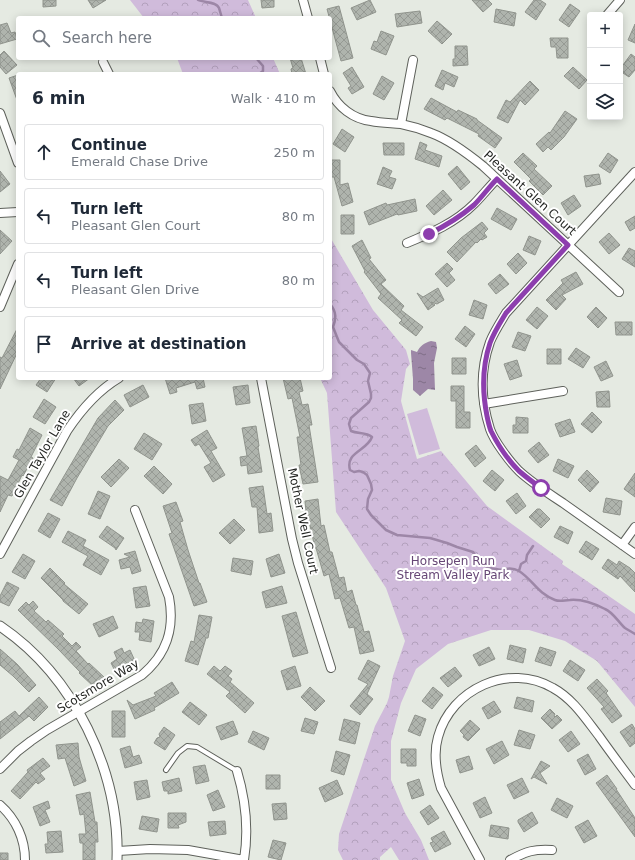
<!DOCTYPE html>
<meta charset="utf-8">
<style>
body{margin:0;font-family:"DejaVu Sans",sans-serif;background:#f2f2f3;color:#1f2937}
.controls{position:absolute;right:12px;top:12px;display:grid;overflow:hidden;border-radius:4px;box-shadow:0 2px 10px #0003}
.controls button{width:36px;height:36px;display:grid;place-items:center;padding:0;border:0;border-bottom:1px solid #e0e1e3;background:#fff;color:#1f2937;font:20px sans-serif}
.stop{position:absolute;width:12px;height:12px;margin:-9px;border:3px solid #8d3eae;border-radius:50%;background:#fff}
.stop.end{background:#8d3eae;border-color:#fff;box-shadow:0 1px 4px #0008}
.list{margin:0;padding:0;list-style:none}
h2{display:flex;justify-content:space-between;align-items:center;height:52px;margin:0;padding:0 16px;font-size:17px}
h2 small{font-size:13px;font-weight:400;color:#747a83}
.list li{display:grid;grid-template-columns:26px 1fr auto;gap:12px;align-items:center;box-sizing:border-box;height:56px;margin:0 8px 8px;padding:0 8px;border:1px solid #e0e1e3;border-radius:4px}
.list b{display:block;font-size:15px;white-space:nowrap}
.list p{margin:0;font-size:13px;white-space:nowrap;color:#747a83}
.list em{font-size:13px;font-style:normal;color:#747a83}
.icon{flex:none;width:22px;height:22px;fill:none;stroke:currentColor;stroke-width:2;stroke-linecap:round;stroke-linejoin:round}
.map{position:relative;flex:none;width:635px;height:860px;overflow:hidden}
.search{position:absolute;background:#fff;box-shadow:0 2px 10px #0003;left:16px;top:16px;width:316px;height:44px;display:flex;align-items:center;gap:10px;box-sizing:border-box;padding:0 14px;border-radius:4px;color:#747a83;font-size:15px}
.panel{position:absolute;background:#fff;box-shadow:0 2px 10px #0003;left:16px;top:72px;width:316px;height:308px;border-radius:4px}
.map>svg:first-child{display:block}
</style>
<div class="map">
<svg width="635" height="860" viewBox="0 0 635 860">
<defs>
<pattern id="park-crowns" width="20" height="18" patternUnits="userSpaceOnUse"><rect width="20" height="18" fill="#d0bbdb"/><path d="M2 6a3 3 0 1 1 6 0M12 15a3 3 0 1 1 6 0" fill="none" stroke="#b2a0bc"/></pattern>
<pattern id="water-ripples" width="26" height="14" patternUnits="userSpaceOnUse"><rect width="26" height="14" fill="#9d87a7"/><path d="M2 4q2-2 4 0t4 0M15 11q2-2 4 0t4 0" fill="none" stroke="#7f6e87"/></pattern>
<pattern id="building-cross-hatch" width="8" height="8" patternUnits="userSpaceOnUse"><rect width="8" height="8" fill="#afb4ad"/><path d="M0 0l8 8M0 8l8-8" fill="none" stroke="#969a94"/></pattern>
</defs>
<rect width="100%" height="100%" fill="#e5eae2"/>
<path fill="url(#park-crowns)" d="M 130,0 L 248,0 L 256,18 L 144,18 Z
M 177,58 L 273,58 L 280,74 L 183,74 Z
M 330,237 L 373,310 L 406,350 L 410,364 L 406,369 L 401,401 L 417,459 L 441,451 L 487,506 L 563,561 L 562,564 L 635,614 L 635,707 L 597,661 L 565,641 L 529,630 L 491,630 L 448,644 L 416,669 L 401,703 L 391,741 L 391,780 L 405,813 L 421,840 L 429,860 L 399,860 L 391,847 L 380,857 L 380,860 L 343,860 L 338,850 L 339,834 L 375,726 L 387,703 L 389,697 L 393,676 L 405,641 L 386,588 L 336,512 L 327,393 L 320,378 L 330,378 Z"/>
<path fill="#d0bbdb" d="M 427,408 L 440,449 L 419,455 L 407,414 Z"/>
<path fill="url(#water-ripples)" d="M 431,341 L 436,342 L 437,348 L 434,363 L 435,390 L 428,389 L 420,396 L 413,390 L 413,379 L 411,353 L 411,350 L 417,352 C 420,346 424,343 431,341 Z"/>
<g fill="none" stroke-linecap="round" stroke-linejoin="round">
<path stroke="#9d87a7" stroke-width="2.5" d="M 198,0 C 204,3 216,1 219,8 C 220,11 221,15 222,18
M 256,58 L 263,66 L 263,71 L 259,74
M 330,304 C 337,312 336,319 333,327 L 339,342 L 357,360 L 364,364 L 370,373 L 368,381 L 371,394 L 371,398 L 369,402 L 351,418 L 349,424 L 351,431 C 358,434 366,432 372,437 C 367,451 345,452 350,470 L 354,472 L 359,471 L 363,472 L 367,475 L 371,484 L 372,490 L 368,499 L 367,509 L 371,515 L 386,530 L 397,535 L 430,538 L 447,543 L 457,547 L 473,552 C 479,562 484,568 496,569 C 499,570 502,570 505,569 C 510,568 514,568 519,571 C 533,580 537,593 555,600 C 560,602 565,600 570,600 C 581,599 595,604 605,609 C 614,613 618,622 625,628 C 628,630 632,632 635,634
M 519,571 L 521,564 L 526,561 L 527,555 L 533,546"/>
</g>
<path fill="url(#building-cross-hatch)" stroke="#90948d" d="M 43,0 L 56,0 L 56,6 L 43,7 Z
M 88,0 L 106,0 L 93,8 Z
M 261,0 L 274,0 L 274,7 L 262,8 Z
M 370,0 L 376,12 L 357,20 L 351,8 Z
M 472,0 L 488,0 L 492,4 L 483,12 Z
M 534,0 L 540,0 L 546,4 L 536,20 L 525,12 Z
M 570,4 L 580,11 L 569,27 L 559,20 Z
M 339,6 L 353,58 L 341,61 L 327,9 Z
M 496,9 L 516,13 L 514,26 L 494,22 Z
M 420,11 L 422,23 L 397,27 L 395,14 Z
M 437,21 L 452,34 L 442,44 L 428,31 Z
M 7,23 L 11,33 L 15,32 L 17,39 L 0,44 L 0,25 Z
M 635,24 L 635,43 L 628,40 Z
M 381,31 L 394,36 L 386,55 L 371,49 L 374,41 L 377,42 Z
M 550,38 L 568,38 L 568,58 L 557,58 L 556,47 L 551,47 Z
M 455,46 L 467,46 L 468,65 L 453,66 L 453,59 L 455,59 Z
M 4,51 L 17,65 L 6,74 L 0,67 L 0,55 Z
M 631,54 L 635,57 L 635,70 L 629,77 L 620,71 L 620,69 Z
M 290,58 L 301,58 L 306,74 L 292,74 L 291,69 L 293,68 Z
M 352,67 L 364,87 L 352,94 L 348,88 L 351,86 L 343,73 Z
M 573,67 L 587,80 L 579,89 L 564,76 Z
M 442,70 L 458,77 L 454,87 L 445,83 L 443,90 L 435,86 Z
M 18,75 L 18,100 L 17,100 L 9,78 Z
M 382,76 L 394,83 L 384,100 L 373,94 Z
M 530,81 L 539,90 L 525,105 L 520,100 L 508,123 L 497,118 L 506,100 L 510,102 Z
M 431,98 L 457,112 L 458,110 L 477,119 L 477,120 L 502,138 L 495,148 L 478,136 L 479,134 L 447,118 L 445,120 L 424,109 Z
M 565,111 L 577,119 L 564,137 L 551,150 L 548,147 L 543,152 L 536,144 L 549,132 L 550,133 Z
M 342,129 L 354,137 L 345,152 L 333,144 Z
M 420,142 L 427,145 L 425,150 L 442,156 L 439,167 L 415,159 Z
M 383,143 L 404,143 L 404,155 L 384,155 Z
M 523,153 L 537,166 L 534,169 L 552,186 L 543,195 L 529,181 L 531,179 L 514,162 Z
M 608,153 L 618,160 L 610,173 L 599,166 Z
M 330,160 L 340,160 L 340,185 L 348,183 L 353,202 L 342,206 L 334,177 L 330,177 Z
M 457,166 L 470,182 L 461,190 L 448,174 Z
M 383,167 L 392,171 L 389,177 L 396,179 L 392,189 L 377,184 Z
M 0,171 L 10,184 L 0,192 Z
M 599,174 L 601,184 L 586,187 L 584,176 Z
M 443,190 L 452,200 L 434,215 L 426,206 Z
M 574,195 L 581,206 L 568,215 L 561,203 Z
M 415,199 L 417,211 L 398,215 L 397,214 L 369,225 L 364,212 L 386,203 L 387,205 Z
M 497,208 L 517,219 L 511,230 L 491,219 Z
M 341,215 L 354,215 L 354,234 L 341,234 Z
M 635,216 L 635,228 L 630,231 L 625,222 Z
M 482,222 L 488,229 L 484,233 L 487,237 L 482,240 L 481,239 L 477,243 L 476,242 L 457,262 L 447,252 L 461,238 Z
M 0,230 L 12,241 L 0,254 Z
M 609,233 L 620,245 L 609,254 L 599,242 Z
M 529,236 L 541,241 L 535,255 L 523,250 Z
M 362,240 L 371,258 L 369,259 L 386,280 L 381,284 L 404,306 L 401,310 L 423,327 L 416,336 L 399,323 L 402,320 L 378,298 L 381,294 L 364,272 L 365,271 L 352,246 Z
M 629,248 L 635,251 L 635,267 L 622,259 Z
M 518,253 L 527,263 L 516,274 L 507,264 Z
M 447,263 L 453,269 L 449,273 L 455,280 L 447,287 L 435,274 Z
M 576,272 L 583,284 L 562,295 L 566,299 L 556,310 L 546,300 L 563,283 L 561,280 Z
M 500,274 L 509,284 L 496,294 L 488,284 Z
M 438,288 L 444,300 L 437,304 L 431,302 L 435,305 L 428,310 L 417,293 L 423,297 Z
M 474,300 L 487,305 L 483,319 L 469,315 Z
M 537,307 L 548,316 L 537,329 L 526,320 Z
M 596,307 L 607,318 L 598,328 L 587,317 Z
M 615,322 L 632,322 L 632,335 L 616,335 Z
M 465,326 L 475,334 L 466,347 L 455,339 Z
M 18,327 L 18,351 L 0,389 L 0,357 L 2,358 Z
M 518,332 L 531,336 L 525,351 L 512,347 Z
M 576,348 L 590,357 L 583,368 L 568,359 Z
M 547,349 L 561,349 L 561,364 L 547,364 Z
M 452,358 L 466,358 L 466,374 L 452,374 Z
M 517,360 L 522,376 L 510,380 L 504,364 Z
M 606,361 L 613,376 L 601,381 L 594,367 Z
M 41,378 L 56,378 L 47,392 L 36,385 Z
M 73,378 L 90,378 L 79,386 Z
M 165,378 L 203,378 L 205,387 L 197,389 L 195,382 L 176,388 L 177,392 L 170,394 Z
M 283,378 L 300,378 L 303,391 L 299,392 L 302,405 L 308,404 L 312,425 L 309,425 L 318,482 L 303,484 L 299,465 L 301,465 L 297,437 L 300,437 L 292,398 L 288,399 Z
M 143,385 L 149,397 L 130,407 L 124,395 Z
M 248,385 L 250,403 L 236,405 L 233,387 Z
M 451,386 L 464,386 L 464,412 L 470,412 L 470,428 L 456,428 L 456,401 L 451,401 Z
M 609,391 L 610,407 L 597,407 L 596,392 Z
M 44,399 L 56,407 L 45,424 L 33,417 Z
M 115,400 L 124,410 L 108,426 L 77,478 L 62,506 L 50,500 L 98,418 Z
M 203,403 L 206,421 L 192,424 L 189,405 Z
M 592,412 L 602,422 L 592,433 L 581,424 Z
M 516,417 L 528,418 L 528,433 L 513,433 L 513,425 L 516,425 Z
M 570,419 L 575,432 L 560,437 L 555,424 Z
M 256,426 L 259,446 L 258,447 L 262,472 L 248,474 L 247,465 L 241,466 L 240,457 L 247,456 L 242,428 Z
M 30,428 L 42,435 L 31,457 L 33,458 L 23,476 L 22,475 L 12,496 L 8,495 L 0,512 L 0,476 L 8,480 L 19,460 L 13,457 L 17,449 L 19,450 Z
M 207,430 L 217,448 L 211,451 L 225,475 L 213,482 L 204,467 L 211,463 L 199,444 L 195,446 L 191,440 Z
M 144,433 L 162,444 L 152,460 L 134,449 Z
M 539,442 L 549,455 L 538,463 L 528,451 Z
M 476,445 L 486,458 L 475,467 L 465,454 Z
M 119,459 L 129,468 L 111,487 L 101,477 Z
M 558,459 L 574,466 L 568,478 L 553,471 Z
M 154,466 L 172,484 L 163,494 L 144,476 Z
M 492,470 L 504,480 L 495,491 L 483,481 Z
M 587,470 L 599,482 L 590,492 L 578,480 Z
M 635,473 L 635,497 L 624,489 Z
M 263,486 L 267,514 L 271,513 L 273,531 L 259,533 L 257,507 L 252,507 L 249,488 Z
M 98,491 L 110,496 L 100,519 L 88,514 Z
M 517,493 L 526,506 L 516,514 L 506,501 Z
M 606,498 L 622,501 L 620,515 L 603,512 Z
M 318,499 L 321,526 L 324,525 L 330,552 L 332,552 L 339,578 L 344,577 L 347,592 L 352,590 L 356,605 L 357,605 L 364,632 L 369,631 L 374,651 L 360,654 L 354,627 L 349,628 L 340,598 L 335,599 L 329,574 L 324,576 L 316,548 L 315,548 L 309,521 L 307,521 L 305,501 Z
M 176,502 L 183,521 L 180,522 L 188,550 L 199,583 L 200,583 L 207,602 L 194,606 L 169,534 L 172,533 L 163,506 Z
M 537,509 L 540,509 L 550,519 L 541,528 L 529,517 Z
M 48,513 L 60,519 L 50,538 L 38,531 Z
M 234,519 L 245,530 L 230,544 L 219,533 Z
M 107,526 L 124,538 L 116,550 L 115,548 L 99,537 Z
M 560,526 L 573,532 L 568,544 L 554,537 Z
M 68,531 L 86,540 L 83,546 L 109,560 L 101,575 L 83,565 L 88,556 L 62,542 Z
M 586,541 L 599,549 L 592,560 L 579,552 Z
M 135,551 L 141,571 L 132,574 L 130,567 L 121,569 L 119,560 L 130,557 L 124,554 Z
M 23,554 L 35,561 L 25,579 L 12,572 Z
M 279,554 L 285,573 L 271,577 L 266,559 Z
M 233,558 L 253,561 L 251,575 L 231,571 Z
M 608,559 L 617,565 L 619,561 L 630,568 L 635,573 L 635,592 L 620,576 L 618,579 L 602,568 Z
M 50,568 L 65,583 L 64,584 L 88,604 L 79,614 L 63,601 L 63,600 L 41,578 Z
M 7,582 L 19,588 L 9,606 L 0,602 L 0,596 Z
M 146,586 L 150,606 L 136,608 L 133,588 Z
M 282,586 L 287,603 L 266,608 L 262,592 Z
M 33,601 L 38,607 L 34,611 L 46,622 L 48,620 L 64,634 L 62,636 L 72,646 L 76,642 L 81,647 L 76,651 L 88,664 L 89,663 L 104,677 L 94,687 L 79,673 L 80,672 L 59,650 L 18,610 L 26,602 L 29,605 Z
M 296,612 L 308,653 L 293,657 L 282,616 Z
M 199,615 L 212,617 L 208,638 L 206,638 L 198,665 L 185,661 L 191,641 L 194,642 Z
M 113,616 L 118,628 L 99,637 L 93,624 Z
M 143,619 L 154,621 L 151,642 L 139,640 L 140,632 L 135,632 L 136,622 L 142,623 Z
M 510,645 L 526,649 L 523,663 L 507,659 Z
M 489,647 L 495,659 L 479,666 L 473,655 Z
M 540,647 L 556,652 L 551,666 L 535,661 Z
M 122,648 L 124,653 L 130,650 L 135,661 L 115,671 L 111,663 L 117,659 L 114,652 Z
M 0,649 L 17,664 L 36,685 L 29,692 L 13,676 L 0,665 Z
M 368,660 L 380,666 L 367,694 L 373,699 L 360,715 L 350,706 L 368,684 L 358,679 Z
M 570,660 L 585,670 L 578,681 L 563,671 Z
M 214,666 L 220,671 L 225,666 L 232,671 L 228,676 L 232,679 L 230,682 L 254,703 L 245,713 L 226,696 L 230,692 L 207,674 Z
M 295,666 L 301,686 L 287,690 L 281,671 Z
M 455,667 L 462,676 L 448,687 L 440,678 Z
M 597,679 L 608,691 L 606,693 L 622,716 L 612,723 L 601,709 L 604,707 L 587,688 Z
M 172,682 L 179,693 L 154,708 L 155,710 L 135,719 L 127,700 L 133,705 L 156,696 L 154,693 Z
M 310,687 L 325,701 L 315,711 L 301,697 Z
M 433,687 L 443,695 L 432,709 L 422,701 Z
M 39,697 L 48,707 L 34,721 L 29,716 L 0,739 L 0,722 L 15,711 L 19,716 Z
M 517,697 L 534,701 L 532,712 L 514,708 Z
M 494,701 L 501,712 L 488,719 L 482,708 Z
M 190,702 L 207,715 L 199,725 L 182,712 Z
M 550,709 L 555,714 L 554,716 L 555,717 L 557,715 L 562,720 L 552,729 L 541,718 Z
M 112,711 L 125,711 L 125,737 L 112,737 Z
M 415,715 L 426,719 L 420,736 L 408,731 Z
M 305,718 L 318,722 L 314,734 L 301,731 Z
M 344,719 L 360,723 L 355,744 L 339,740 Z
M 470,720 L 480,729 L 468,741 L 463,737 L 464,735 L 460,731 Z
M 233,721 L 238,734 L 221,740 L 216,727 Z
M 632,724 L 635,729 L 635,743 L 630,747 L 620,732 Z
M 164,727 L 175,735 L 165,750 L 154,743 L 157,738 L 160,737 L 159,734 Z
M 519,730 L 535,735 L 530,749 L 514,745 Z
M 253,731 L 269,738 L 264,750 L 248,742 Z
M 571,731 L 580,744 L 568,752 L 559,740 Z
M 502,741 L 509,755 L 494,764 L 486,749 Z
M 78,743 L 79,757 L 86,781 L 74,786 L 65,758 L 58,759 L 56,745 Z
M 130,746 L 133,757 L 139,755 L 142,763 L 125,768 L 120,749 Z
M 401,749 L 416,749 L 416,766 L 407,766 L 407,763 L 401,763 Z
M 336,751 L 350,755 L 344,775 L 331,771 Z
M 588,754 L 596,769 L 585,775 L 577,760 Z
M 469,756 L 473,769 L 460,773 L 456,760 Z
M 43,758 L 50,766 L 40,773 L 45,779 L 38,784 L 36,782 L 20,799 L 11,791 L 28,772 L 27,770 Z
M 541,761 L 550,766 L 540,773 L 547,784 L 534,777 L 531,779 Z
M 205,765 L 209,781 L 196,784 L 193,767 Z
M 266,775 L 280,775 L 280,789 L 266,789 Z
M 607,775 L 617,789 L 616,789 L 635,818 L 635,837 L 596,783 Z
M 179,778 L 182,791 L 168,794 L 168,791 L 164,791 L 162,782 Z
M 522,778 L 529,792 L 514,799 L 507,785 Z
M 419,779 L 424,795 L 412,799 L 407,783 Z
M 147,780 L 150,797 L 137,800 L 134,782 Z
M 337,780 L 343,794 L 325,802 L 319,788 Z
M 218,790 L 225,807 L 213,811 L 207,795 Z
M 90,792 L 95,822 L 97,822 L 98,842 L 95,842 L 95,860 L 83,860 L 83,843 L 80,843 L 79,834 L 86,834 L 84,814 L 80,815 L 76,795 Z
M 485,797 L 492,813 L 480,818 L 473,803 Z
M 557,798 L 573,806 L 567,818 L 551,810 Z
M 48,801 L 50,808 L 45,810 L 50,822 L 40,826 L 33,807 Z
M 286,803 L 287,819 L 274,820 L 272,804 Z
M 430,805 L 439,818 L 428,825 L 420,812 Z
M 532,812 L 538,823 L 524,832 L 518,822 L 518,820 Z
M 168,813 L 186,813 L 186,822 L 178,825 L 179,828 L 168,828 Z
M 142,816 L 159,819 L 157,832 L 139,829 Z
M 588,820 L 597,836 L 584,843 L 575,827 Z
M 225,821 L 226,834 L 210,836 L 208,822 Z
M 491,825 L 509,828 L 508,839 L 489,836 Z
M 61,831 L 63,852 L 46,853 L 45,844 L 48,844 L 47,832 Z
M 444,831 L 451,844 L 435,852 L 430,843 L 433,842 L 431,838 Z
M 273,840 L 286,843 L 281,860 L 268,857 Z
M 0,853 L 8,853 L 8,860 L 0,860 Z"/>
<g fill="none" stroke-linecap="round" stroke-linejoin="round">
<g stroke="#5e615b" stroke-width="6">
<path id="service" d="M 166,770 L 178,753 L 187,746 L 197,747 L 237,771"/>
</g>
<g stroke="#5e615b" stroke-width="10">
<path id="minor" d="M 303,0 L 308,18
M 607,15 L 620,0
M 320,58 L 324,74
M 103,62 L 109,74
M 330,91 C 338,107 353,119 371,121 C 381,123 391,123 401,124 C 411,126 421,129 431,133 C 450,140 467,153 483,166 L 619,292
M 0,113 L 18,163
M 401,124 L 413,60
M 635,172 L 506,313 C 500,323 494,332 490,342 C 480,370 481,401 490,429 C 494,441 510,462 519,471 C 532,483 548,493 563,503 C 587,520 611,537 635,554
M 0,213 L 18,212
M 407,243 C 431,233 455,223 474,204 C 482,196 489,187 497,179
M 0,307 L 18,264
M 261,378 L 292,539 L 298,563 L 331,668
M 484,404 L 563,391
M 622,545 L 635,527
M 0,554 L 67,431 C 81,410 97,391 119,378
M 0,769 L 18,751 L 31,741 L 47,730 L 142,675 C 167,654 175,629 169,597 L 135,510
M 237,771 C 246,801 249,829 244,860
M 0,805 C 16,819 25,839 25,860
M 118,851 L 150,849 L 188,850 L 244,860
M 480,860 L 441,788 C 436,771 433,754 438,737 C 451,689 509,662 553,688 C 573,699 585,718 599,736 C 611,753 623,769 635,785
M 510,860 C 527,851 534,849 552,850"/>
</g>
<g stroke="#5e615b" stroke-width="11">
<path id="tertiary" d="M 0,626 C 74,676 120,771 117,860"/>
</g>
<use href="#service" stroke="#fff" stroke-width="4"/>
<use href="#minor" stroke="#fff" stroke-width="8"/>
<use href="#tertiary" stroke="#fff" stroke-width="9"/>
</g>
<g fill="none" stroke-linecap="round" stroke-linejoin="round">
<path stroke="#8d3eae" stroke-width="5" d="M 429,234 C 445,226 460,217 474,205 C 482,197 489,187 497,179 L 568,245 L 506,313 C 500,323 494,332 490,343 C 482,367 482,391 487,416 C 488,421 489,426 491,431 C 498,445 508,460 519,471 C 526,477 534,483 541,488"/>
</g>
<g text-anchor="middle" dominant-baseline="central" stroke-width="4" stroke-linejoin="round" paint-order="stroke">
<g font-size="12" fill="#1f211e" stroke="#fff">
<text transform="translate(530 193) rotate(42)">Pleasant Glen Court</text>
<text transform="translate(42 454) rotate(-60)">Glen Taylor Lane</text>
<text transform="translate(303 521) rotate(78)">Mother Well Court</text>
<text transform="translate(98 686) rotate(-31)">Scotsmore Way</text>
</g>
<g font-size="12" fill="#674776" stroke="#fff">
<text x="453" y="561">Horsepen Run<tspan x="453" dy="14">Stream Valley Park</tspan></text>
</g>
</g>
</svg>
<div class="controls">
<button>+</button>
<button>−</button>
<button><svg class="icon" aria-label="layers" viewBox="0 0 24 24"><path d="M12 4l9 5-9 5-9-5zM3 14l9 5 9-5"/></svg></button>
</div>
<div class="stop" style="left:541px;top:488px"></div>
<div class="stop end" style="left:429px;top:234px"></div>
<div class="search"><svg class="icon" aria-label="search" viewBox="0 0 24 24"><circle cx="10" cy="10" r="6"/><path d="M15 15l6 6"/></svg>Search here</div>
<section class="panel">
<h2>6 min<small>Walk · 410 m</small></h2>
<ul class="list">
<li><svg class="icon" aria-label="ahead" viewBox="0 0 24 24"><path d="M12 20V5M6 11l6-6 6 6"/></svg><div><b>Continue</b><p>Emerald Chase Drive</p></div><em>250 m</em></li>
<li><svg class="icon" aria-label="left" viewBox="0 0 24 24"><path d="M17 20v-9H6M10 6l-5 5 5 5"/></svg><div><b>Turn left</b><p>Pleasant Glen Court</p></div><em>80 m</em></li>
<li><svg class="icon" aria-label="left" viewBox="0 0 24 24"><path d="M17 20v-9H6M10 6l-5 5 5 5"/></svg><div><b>Turn left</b><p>Pleasant Glen Drive</p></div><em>80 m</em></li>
<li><svg class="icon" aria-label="arrive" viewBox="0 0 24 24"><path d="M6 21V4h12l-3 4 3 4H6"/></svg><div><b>Arrive at destination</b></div></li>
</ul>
</section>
</div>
